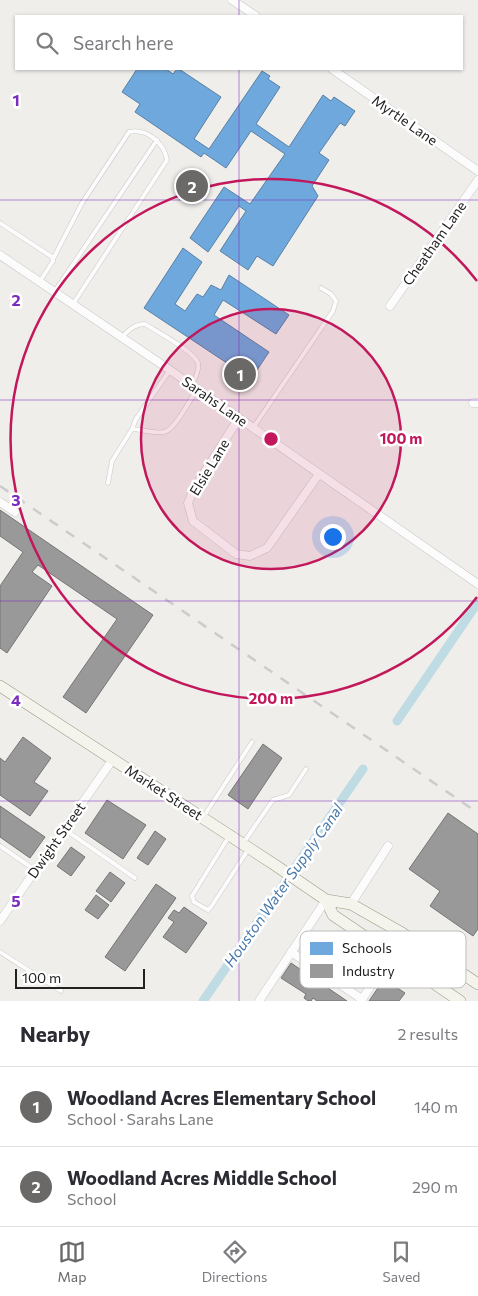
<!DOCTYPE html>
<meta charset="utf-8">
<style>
body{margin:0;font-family:Commissioner,sans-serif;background:#f7f7f7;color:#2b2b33}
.scale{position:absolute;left:15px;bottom:12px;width:130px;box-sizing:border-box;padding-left:5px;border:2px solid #222;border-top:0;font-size:14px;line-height:18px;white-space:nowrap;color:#222;-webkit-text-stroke:4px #fff;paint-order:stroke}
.you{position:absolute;left:332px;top:536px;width:18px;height:18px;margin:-12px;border:4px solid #fff;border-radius:50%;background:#1a73e8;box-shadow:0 0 0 8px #1a73e833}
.badge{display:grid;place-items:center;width:32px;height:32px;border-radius:50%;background:#6a6968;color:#fff;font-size:16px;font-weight:700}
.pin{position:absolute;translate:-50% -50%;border:2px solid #fff;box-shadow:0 1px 5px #0006}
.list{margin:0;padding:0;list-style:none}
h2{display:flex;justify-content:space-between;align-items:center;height:65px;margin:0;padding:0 20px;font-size:21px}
h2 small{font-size:16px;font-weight:400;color:#7c7c81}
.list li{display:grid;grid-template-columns:32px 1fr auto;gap:15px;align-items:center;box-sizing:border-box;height:80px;padding:0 20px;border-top:1px solid #e1e1e2}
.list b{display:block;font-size:19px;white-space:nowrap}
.list p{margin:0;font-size:16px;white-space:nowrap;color:#7c7c81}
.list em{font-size:16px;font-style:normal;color:#7c7c81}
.icon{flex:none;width:28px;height:28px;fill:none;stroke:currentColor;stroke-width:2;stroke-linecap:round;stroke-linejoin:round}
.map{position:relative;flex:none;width:478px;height:1001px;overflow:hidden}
.search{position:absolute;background:#fff;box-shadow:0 1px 4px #0004;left:15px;right:15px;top:15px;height:55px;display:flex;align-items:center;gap:12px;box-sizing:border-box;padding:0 18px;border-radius:0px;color:#7c7c81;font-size:19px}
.sheet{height:225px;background:#fff}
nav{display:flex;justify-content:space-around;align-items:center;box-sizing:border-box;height:70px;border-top:1px solid #e1e1e2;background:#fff;font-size:14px;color:#7c7c81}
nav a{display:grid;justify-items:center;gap:2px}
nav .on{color:#6a6968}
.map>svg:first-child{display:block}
</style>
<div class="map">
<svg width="478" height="1001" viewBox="0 0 478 1001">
<rect width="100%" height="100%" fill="#f0eeeb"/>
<path fill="#6fa8dc" stroke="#5880a4" d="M 137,69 L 166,69 L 173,74 L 177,69 L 179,69 L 221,97 L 194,139 L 209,149 L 262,71 L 270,76 L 268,79 L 280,87 L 256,124 L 289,147 L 323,95 L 331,101 L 334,97 L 355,111 L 345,126 L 340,123 L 319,153 L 329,160 L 312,186 L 318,196 L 273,266 L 257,256 L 248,270 L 220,251 L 246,211 L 239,206 L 208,252 L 190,238 L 224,187 L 250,204 L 285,154 L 251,131 L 226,168 L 204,153 L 201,157 L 135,112 L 140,104 L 122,92 Z
M 183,248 L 202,262 L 175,304 L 185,311 L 197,294 L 203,297 L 211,285 L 221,290 L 229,275 L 289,315 L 276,334 L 223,300 L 214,315 L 269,352 L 251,379 L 144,308 Z"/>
<path fill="#999" stroke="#757575" d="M 0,510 L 153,615 L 86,713 L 63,697 L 117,619 L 38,565 L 32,572 L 52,586 L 7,653 L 0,648 L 0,586 L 23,552 L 0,536 Z
M 23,737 L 51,758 L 34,782 L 48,791 L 30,816 L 0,795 L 0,758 L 5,762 Z
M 263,744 L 282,758 L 248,809 L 228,795 Z
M 107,800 L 146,825 L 123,859 L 85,833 Z
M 0,806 L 45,837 L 30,858 L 0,837 Z
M 448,813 L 478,834 L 478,929 L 473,936 L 430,906 L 440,891 L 409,869 Z
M 155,831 L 166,839 L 148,865 L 137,858 Z
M 71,847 L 85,857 L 71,876 L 57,866 Z
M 110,872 L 125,883 L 111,902 L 96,891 Z
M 156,884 L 176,898 L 125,971 L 105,957 Z
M 96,895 L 109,905 L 98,919 L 85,910 Z
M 184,907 L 207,923 L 186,953 L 163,937 L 174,922 L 168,918 L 174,910 L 179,913 Z
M 291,963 L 347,1001 L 317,1001 L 313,998 L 311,1001 L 308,1001 L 304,998 L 306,994 L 281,978 Z
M 384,979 L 405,993 L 399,1001 L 369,1001 Z"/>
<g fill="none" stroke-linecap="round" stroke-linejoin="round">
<path stroke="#bfdbe3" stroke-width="9" d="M 397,721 L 478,602
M 203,1001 L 363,769"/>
<g stroke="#c9c8c7" stroke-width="5">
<path id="lane" d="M 0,223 L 52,257 L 53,261 L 40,281
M 53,259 L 82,203 L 129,132 C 147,128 164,143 167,160 L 73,304
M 55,291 L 157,140
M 122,337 C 129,330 134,324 145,324 C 156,331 195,352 198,363 C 200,371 194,379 192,386
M 253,428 L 333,311 L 336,301 L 331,294 L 321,288
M 132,429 C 142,429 154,434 164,432 C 174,431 191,399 197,389
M 108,483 L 112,461 L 132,429 L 136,419 L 170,370
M 204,816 L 252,742
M 64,829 L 135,878
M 228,838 L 192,896 L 194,902 L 208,910 L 211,907 L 248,850
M 244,842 L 273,800 L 289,795 L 306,769
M 0,846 L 35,870
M 0,952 L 61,991"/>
</g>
<g stroke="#c9c8c7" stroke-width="9">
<path id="street" d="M 232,0 L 256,16
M 332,69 L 478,171
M 0,255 L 167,368 L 478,584
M 390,306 L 478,180
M 473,403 L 478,403
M 239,418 L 195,487 L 188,503 L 193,521 L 236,554 L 250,556 L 267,548 L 319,474
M 0,502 L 15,512
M 351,904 L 388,846
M 0,921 L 113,759
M 291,952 L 362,999
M 259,1001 L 326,900
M 361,1001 L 391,955"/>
</g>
<g stroke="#999a82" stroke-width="12">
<path id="secondary" d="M 0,686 L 275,865 L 326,900 L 351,904 L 402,933 L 478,984
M 326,900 L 333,915 L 460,1001"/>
</g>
<use href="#lane" stroke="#fdfcfc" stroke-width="4"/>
<use href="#street" stroke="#fdfcfc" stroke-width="8"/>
<use href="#secondary" stroke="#f4f4ed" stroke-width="11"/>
<path stroke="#ccc" stroke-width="2.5" stroke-dasharray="10 10" stroke-linecap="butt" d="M 0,486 L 478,813"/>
</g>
<path fill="none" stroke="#7b2cbf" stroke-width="1" stroke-opacity="0.55" d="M 239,0 L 239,16M 239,69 L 239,1001M 0,200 L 478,200M 0,400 L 478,400M 0,601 L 478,601M 0,801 L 478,801"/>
<circle cx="271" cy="439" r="130" fill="#c2185b" fill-opacity=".12"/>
<g fill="none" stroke="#c2185b" stroke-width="2.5">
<circle cx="271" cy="439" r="130"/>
<path d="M477 597A260 260 0 1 1 477 281"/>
</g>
<g text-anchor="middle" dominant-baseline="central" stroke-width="5" stroke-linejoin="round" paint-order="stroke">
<g font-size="14" fill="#222" stroke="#fff">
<text transform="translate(405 120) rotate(35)">Myrtle Lane</text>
<text transform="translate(434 243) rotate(-55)">Cheatham Lane</text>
<text transform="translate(215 401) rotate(35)">Sarahs Lane</text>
<text transform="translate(209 467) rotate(-59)">Elsie Lane</text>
<text transform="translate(164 792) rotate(33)">Market Street</text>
<text transform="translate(56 840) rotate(-55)">Dwight Street</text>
</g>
<g font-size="15" font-style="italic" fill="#4a7aab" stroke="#fff">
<text transform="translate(283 885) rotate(-55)">Houston Water Supply Canal</text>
</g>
</g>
<rect x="300" y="931" width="166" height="57" rx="8" fill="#fff" stroke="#bdbdbd" stroke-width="1"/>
<rect x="310" y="942" width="23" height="13" fill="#6fa8dc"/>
<rect x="310" y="964" width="23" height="14" fill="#999"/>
<g font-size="14" fill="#222">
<text x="342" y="953">Schools</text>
<text x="342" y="976">Industry</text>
</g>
<g font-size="16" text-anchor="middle" font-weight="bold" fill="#7b2cbf" stroke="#fff" stroke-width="5" stroke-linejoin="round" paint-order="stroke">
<text x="16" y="106">1</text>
<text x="16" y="306">2</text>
<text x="16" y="506">3</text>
<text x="16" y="706">4</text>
<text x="16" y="907">5</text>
</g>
<circle cx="271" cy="439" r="8" fill="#c2185b" stroke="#fff" stroke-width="2.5"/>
<g font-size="15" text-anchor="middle" font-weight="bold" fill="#c2185b" stroke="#fff" stroke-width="5" stroke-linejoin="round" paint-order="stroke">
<text x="401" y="444">100 m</text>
<text x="271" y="704">200 m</text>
</g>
</svg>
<div class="scale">100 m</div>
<div class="you"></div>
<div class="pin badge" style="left:240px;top:374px">1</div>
<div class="pin badge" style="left:192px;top:186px">2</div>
<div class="search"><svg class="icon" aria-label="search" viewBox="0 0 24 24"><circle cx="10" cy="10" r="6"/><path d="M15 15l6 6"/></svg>Search here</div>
</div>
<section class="sheet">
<h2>Nearby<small>2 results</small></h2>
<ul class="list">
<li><span class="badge">1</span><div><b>Woodland Acres Elementary School</b><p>School · Sarahs Lane</p></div><em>140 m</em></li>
<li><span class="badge">2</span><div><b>Woodland Acres Middle School</b><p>School</p></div><em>290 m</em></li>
</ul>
</section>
<nav>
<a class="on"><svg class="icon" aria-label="map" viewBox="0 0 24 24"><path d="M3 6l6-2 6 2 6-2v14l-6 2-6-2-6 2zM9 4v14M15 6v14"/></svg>Map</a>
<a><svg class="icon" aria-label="directions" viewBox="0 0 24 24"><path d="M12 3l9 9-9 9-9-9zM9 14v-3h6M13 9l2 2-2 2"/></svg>Directions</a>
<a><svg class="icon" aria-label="saved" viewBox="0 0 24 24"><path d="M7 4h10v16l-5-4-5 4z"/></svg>Saved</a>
</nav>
